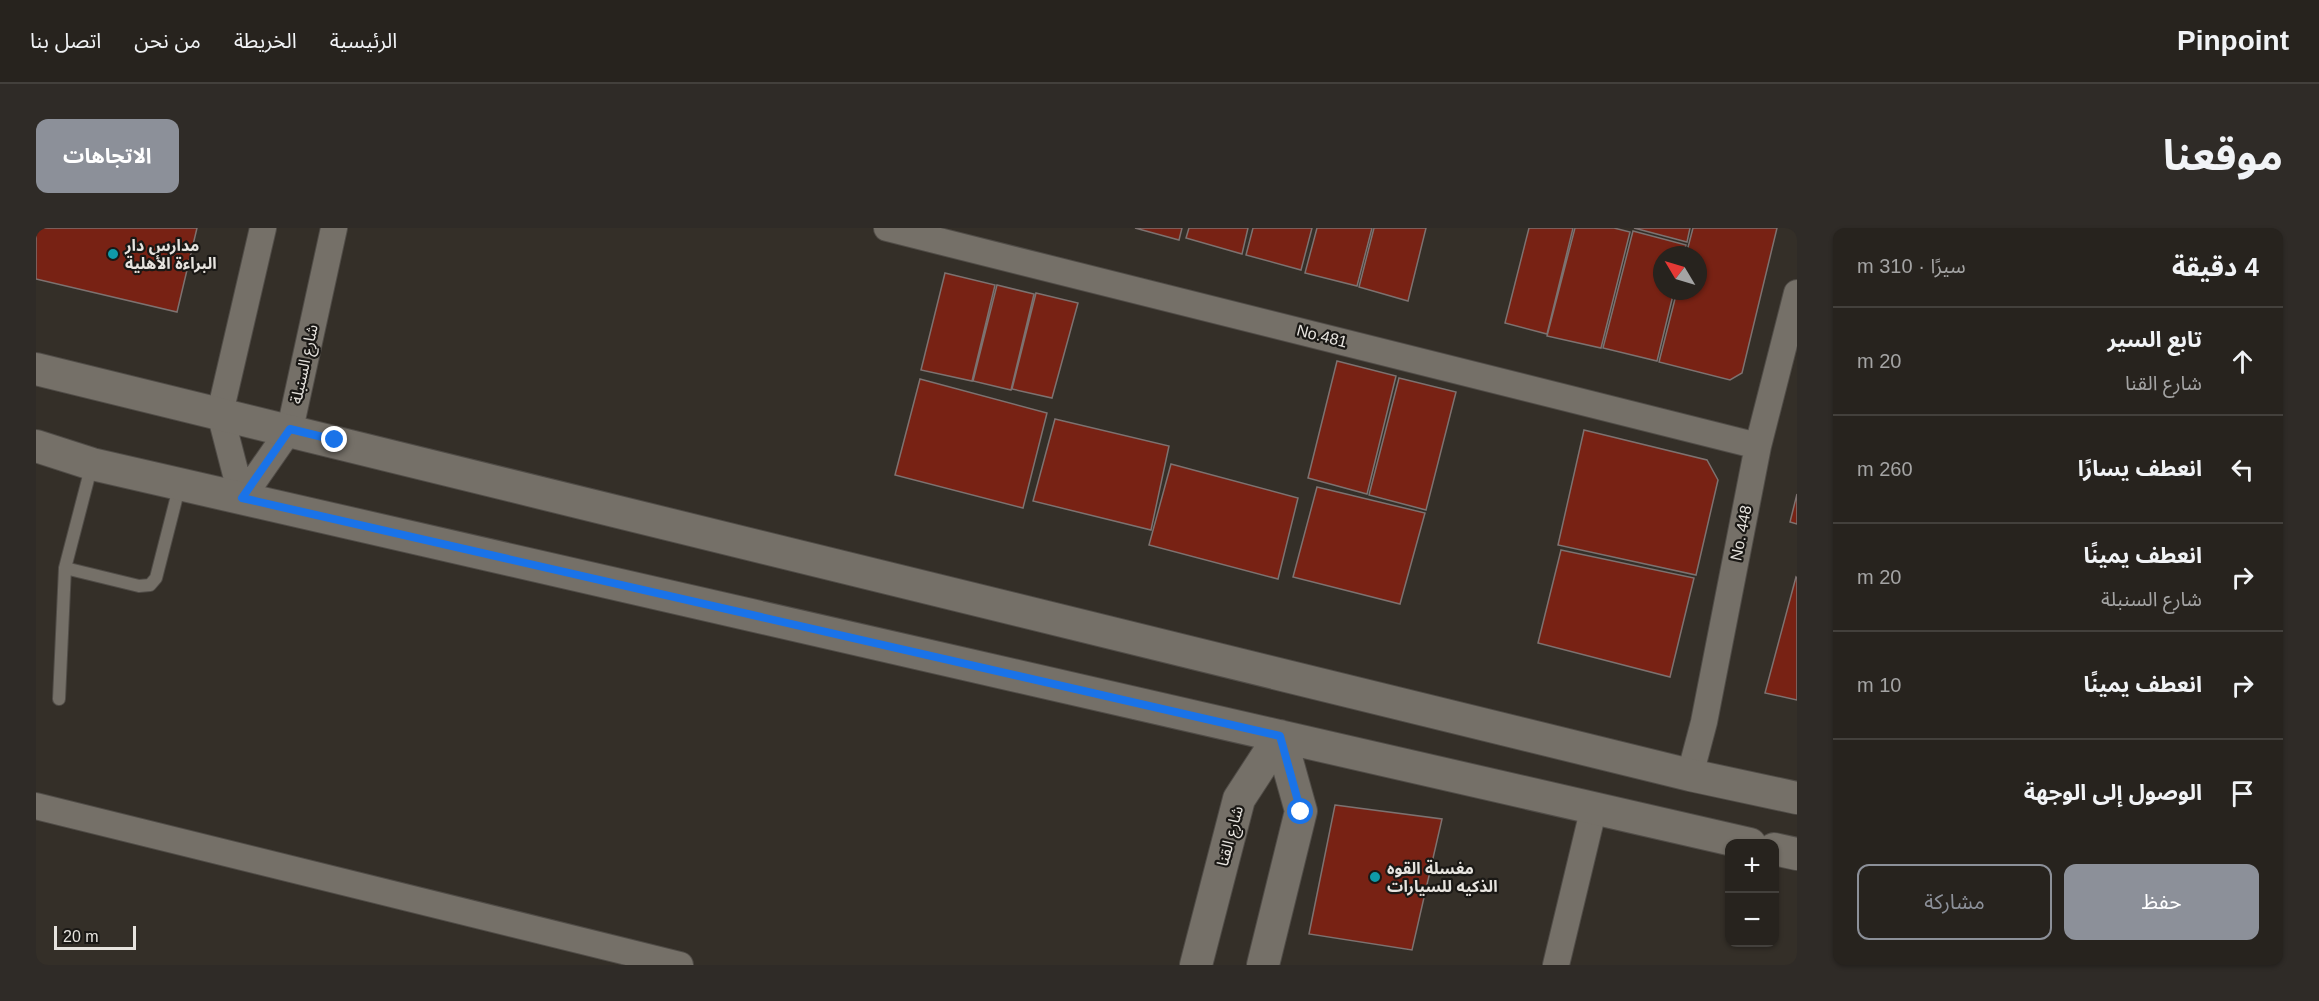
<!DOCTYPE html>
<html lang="ar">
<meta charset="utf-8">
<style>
body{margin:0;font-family:Helvetica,"Noto Sans Arabic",sans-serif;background:#2f2b27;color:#f1f3f6;direction:rtl}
.controls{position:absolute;right:18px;bottom:18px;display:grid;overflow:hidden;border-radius:12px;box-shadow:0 2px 4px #0004}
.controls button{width:54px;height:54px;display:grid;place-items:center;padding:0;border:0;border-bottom:2px solid #43403c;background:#27231e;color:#f1f3f6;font:30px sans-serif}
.compass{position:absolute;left:1617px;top:18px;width:54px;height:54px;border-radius:50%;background:#27231e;box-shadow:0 2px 4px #0004;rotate:308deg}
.scale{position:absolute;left:18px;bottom:15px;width:82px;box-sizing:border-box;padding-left:6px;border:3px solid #e7e4df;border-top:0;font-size:16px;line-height:21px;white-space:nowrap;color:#e7e4df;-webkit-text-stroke:4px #1a1815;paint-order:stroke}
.stop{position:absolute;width:18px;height:18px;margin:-14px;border:4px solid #1a73e8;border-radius:50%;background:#fff}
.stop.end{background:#1a73e8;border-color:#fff;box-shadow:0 2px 6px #0008}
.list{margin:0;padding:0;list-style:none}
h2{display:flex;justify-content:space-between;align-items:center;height:78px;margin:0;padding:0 24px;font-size:26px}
h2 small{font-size:20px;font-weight:400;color:#a4a4a4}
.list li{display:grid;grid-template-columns:39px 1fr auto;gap:18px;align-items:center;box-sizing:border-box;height:108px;padding:0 24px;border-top:2px solid #43403c}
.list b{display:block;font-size:22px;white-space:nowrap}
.list p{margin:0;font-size:20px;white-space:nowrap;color:#a4a4a4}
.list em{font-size:20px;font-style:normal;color:#a4a4a4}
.actions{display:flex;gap:12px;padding:18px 24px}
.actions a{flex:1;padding:14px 0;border:2px solid #8c9099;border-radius:12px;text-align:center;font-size:21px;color:#8c9099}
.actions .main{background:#8c9099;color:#fff}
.icon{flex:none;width:33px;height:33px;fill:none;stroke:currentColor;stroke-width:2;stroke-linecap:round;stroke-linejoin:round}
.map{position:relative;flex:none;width:1761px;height:737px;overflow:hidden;direction:ltr;border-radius:12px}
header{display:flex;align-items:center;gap:36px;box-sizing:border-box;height:84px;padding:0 30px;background:#27231e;border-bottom:2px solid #43403c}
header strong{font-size:28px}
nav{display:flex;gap:33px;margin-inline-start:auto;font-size:21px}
.intro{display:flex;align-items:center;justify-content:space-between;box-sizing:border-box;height:144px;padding:0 36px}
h1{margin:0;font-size:42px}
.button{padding:15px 27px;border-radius:12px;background:#8c9099;color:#fff;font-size:21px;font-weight:700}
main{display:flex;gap:36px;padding:0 36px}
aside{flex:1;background:#27231e;border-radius:12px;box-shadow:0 2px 4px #0004}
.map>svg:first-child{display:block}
</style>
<header>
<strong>Pinpoint</strong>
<nav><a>الرئيسية</a><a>الخريطة</a><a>من نحن</a><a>اتصل بنا</a></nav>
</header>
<div class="intro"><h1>موقعنا</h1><a class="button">الاتجاهات</a></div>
<main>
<aside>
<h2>4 دقيقة<small>سيرًا · 310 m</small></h2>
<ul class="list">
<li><svg class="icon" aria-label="ahead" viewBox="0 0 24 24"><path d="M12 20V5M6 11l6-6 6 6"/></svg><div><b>تابع السير</b><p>شارع القنا</p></div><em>20 m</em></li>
<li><svg class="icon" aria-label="left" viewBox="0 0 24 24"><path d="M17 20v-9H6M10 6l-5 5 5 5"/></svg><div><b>انعطف يسارًا</b></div><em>260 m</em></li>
<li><svg class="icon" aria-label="right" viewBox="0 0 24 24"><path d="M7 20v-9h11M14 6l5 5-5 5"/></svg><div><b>انعطف يمينًا</b><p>شارع السنبلة</p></div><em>20 m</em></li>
<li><svg class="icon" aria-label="right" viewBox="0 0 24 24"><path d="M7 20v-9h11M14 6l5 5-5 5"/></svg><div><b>انعطف يمينًا</b></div><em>10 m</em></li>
<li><svg class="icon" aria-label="arrive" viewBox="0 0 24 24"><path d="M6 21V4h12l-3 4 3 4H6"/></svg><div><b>الوصول إلى الوجهة</b></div></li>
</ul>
<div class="actions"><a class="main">حفظ</a><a>مشاركة</a></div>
</aside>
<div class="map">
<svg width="1761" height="737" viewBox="0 0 1761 737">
<rect width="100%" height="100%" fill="#342f28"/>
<path fill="#782214" stroke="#7d7270" stroke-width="1.5" d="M 0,0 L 161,0 L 141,84 L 0,51 Z
M 1099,0 L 1146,0 L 1143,12 Z
M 1153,0 L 1212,0 L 1206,26 L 1150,10 Z
M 1217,0 L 1276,0 L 1265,42 L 1210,27 Z
M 1281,0 L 1336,0 L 1321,58 L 1269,45 Z
M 1338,0 L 1390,0 L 1372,73 L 1323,59 Z
M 1493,0 L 1537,0 L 1511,106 L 1469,95 Z
M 1539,0 L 1578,0 L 1594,4 L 1565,120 L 1511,108 Z
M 1598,0 L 1654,0 L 1651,14 Z
M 1657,0 L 1741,0 L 1706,145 L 1694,152 L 1623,134 L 1641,63 L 1662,63 L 1662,27 L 1650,27 Z
M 1597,3 L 1650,17 L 1647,27 L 1626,27 L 1626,63 L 1638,63 L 1621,133 L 1567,120 Z
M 909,45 L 959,57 L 936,153 L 885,142 Z
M 961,57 L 998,66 L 975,162 L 937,153 Z
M 1000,65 L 1042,75 L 1016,170 L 976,161 Z
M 1301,133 L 1360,148 L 1331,266 L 1272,250 Z
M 1363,150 L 1420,164 L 1390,282 L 1333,267 Z
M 884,151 L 1011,185 L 987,280 L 859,247 Z
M 1019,191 L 1133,218 L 1115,302 L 997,273 Z
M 1548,202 L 1671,232 L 1682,252 L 1660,347 L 1522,317 Z
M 1135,236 L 1262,270 L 1242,351 L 1113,317 Z
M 1281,259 L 1389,285 L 1364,376 L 1257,349 Z
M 1761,266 L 1761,296 L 1754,294 Z
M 1525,322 L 1658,350 L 1634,449 L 1502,415 Z
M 1760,349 L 1761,350 L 1761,472 L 1729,465 Z
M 1299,577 L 1406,591 L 1376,722 L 1273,706 Z"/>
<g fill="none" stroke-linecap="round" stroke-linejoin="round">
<g stroke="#504c47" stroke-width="14">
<path id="service" d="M 29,340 L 103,358 L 114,357 L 120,350 L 144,256
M 23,471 L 29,340 L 56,236"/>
</g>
<g stroke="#504c47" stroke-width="28">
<path id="minor" d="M 851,0 L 1722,218
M 206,270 L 254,201 L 298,0
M 206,270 L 184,185 L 227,0
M 1654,547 L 1668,494 L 1722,218 L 1761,65
M 0,578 L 644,737
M 1520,737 L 1558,579"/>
</g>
<g stroke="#504c47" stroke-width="34">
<path id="tertiary" d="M 0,141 L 1654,547 L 1761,570
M 0,218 L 56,236 L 1714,616
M 1738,621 L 1761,626
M 1160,737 L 1203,571 L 1244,508
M 1227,737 L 1265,583 L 1244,508"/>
</g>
<use href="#service" stroke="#757068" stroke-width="12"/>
<use href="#minor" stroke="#757068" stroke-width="26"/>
<use href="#tertiary" stroke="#757068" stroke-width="32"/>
</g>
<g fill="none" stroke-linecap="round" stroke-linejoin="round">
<path stroke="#1a73e8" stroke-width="8" d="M 299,212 L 254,201 L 206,270 L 1244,508 L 1265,584"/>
</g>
<g fill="#0f9aa8" stroke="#1a1815" stroke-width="2">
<circle cx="77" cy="26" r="6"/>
<circle cx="1339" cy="649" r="6"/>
</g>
<g text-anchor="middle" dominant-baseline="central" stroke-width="4.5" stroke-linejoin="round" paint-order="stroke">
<g font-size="16" font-weight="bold" fill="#e7e4df" stroke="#1a1815" text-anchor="start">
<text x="89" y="17">مدارس دار<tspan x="89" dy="18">البراءة الأهلية</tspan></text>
<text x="1351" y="640">مغسلة القوه<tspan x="1351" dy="18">الذكيه للسيارات</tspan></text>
</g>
<g font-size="16" fill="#e7e4df" stroke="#1a1815">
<text transform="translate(1286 108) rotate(14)">No.481</text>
<text transform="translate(268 136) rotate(-78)">شارع السنبلة</text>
<text transform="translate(1705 305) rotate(-79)">No. 448</text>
<text transform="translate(1194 608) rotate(-75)">شارع القنا</text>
</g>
</g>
</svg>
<div class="controls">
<button>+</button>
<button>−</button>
</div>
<svg class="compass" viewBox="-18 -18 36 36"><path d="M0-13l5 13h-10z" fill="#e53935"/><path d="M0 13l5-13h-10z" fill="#a4a4a4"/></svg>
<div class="scale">20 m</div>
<div class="stop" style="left:1265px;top:584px"></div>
<div class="stop end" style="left:299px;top:212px"></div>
</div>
</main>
